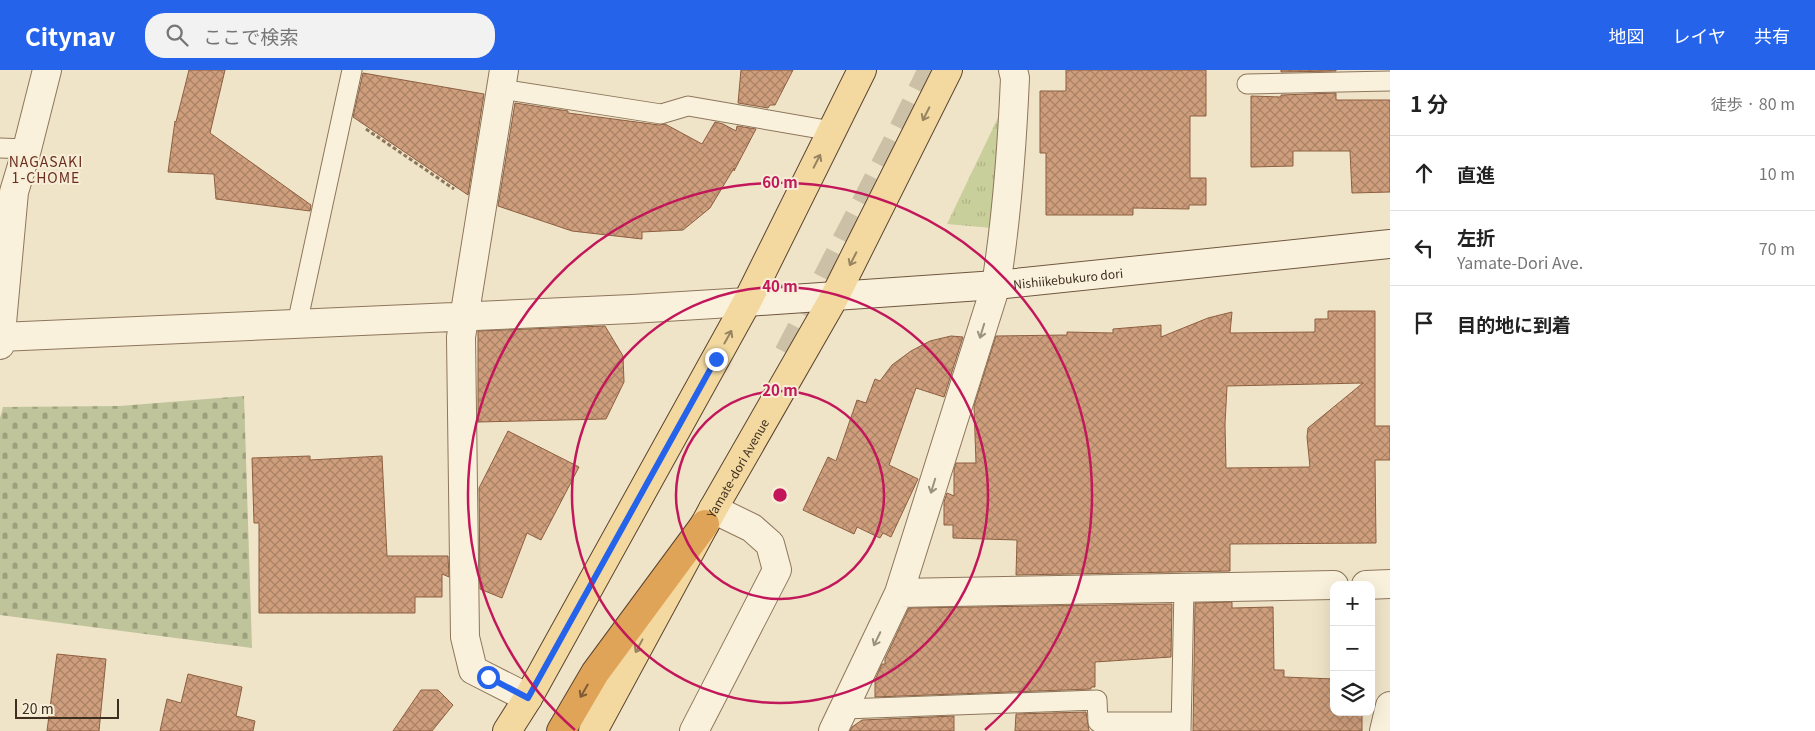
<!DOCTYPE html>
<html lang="ja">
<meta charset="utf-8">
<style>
body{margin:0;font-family:Georgia,"Noto Sans JP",serif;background:#f2f2f2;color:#222}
.controls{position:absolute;right:15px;bottom:15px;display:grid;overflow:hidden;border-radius:10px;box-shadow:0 5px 20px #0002}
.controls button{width:45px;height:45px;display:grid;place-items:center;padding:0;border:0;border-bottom:1px solid #e0e0e0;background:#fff;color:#222;font:25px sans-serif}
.scale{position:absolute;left:15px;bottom:12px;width:104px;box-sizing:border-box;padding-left:5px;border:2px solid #3d2e20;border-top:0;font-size:14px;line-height:18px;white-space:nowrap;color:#3d2e20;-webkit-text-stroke:4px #f7eed8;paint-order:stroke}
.stop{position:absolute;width:15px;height:15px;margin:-11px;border:4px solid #2563eb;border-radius:50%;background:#fff}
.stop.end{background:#2563eb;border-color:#fff;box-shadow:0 1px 5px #0008}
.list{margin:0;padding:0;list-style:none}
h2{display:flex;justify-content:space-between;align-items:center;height:65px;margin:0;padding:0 20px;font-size:21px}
h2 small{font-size:16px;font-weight:400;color:#767676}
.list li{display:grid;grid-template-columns:32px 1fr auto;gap:15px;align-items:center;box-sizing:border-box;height:75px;padding:0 20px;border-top:1px solid #e0e0e0}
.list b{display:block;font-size:19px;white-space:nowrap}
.list p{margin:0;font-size:16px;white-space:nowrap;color:#767676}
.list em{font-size:16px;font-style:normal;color:#767676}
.icon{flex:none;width:28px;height:28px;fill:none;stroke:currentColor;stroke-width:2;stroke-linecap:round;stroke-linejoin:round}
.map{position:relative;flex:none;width:1390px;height:661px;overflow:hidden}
header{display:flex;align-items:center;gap:30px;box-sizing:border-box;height:70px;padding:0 25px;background:#2563eb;color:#fff}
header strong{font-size:24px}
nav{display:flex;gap:28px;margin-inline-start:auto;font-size:18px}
.search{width:350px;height:45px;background:#f2f2f2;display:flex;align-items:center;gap:12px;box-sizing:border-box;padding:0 18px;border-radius:20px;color:#767676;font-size:19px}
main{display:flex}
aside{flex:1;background:#fff}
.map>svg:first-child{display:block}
</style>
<header>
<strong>Citynav</strong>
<div class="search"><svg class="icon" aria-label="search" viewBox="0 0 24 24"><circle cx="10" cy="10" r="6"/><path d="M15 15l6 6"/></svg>ここで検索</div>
<nav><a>地図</a><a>レイヤ</a><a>共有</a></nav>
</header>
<main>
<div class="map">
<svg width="1390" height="661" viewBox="0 0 1390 661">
<defs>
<pattern id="grass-tufts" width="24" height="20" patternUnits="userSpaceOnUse" patternTransform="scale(1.25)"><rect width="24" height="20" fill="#c9cf9b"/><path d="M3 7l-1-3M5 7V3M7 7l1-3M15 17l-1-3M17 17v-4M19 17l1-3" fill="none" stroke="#aeb285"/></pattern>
<pattern id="cemetery-stones" width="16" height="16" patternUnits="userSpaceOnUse" patternTransform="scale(1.25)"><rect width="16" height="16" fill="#bfc49a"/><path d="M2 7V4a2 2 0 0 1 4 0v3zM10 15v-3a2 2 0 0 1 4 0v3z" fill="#9ca07d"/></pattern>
<pattern id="building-cross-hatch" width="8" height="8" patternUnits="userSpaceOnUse" patternTransform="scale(1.25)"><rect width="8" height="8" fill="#cf9f7d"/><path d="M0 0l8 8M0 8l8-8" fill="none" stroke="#a98266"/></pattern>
</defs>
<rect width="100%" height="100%" fill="#f0e4c8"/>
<path fill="url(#grass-tufts)" d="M 1006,31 L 992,158 L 947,154 Z"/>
<path fill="url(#cemetery-stones)" d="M 244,326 L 252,578 L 0,545 L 0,348 L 3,337 L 120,336 Z"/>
<path fill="url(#building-cross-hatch)" stroke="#8d5f41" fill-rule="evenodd" d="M 189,0 L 225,0 L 210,63 L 311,135 L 310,141 L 216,129 L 214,104 L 168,102 L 175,51 L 176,52 Z
M 741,0 L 793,0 L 775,35 L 770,35 L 768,38 L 738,33 Z
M 1066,0 L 1206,0 L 1206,46 L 1190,46 L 1190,108 L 1206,108 L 1206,135 L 1189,135 L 1189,139 L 1133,138 L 1133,145 L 1046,145 L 1046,83 L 1040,83 L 1040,21 L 1066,21 Z
M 1281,0 L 1336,0 L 1336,1 L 1281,2 Z
M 363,3 L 484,24 L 468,125 L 353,47 Z
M 1336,23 L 1336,30 L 1390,30 L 1390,122 L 1352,123 L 1350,81 L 1293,81 L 1293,96 L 1251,97 L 1251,26 L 1281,27 L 1281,25 Z
M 515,33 L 568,41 L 568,43 L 659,55 L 665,54 L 702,74 L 715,52 L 723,54 L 736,61 L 737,56 L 756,59 L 734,101 L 734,98 L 710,138 L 683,160 L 642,162 L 642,169 L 572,161 L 498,136 Z
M 1328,241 L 1375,241 L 1375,356 L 1390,356 L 1390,390 L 1375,390 L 1376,473 L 1230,474 L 1230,501 L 1016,505 L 1017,470 L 953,468 L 953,455 L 944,455 L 944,432 L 947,423 L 954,426 L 954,400 L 956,393 L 976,393 L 974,336 L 996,266 L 1067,265 L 1067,262 L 1113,263 L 1113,259 L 1161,255 L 1161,267 L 1208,248 L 1232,242 L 1230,263 L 1315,262 L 1315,249 L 1328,249 ZM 1363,313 L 1308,358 L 1307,367 L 1310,397 L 1226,398 L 1225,354 L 1227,316 Z
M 605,256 L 623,286 L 624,312 L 606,349 L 478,352 L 478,261 Z
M 951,266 L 963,267 L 944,327 L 916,318 L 889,395 L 918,409 L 891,467 L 883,463 L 880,468 L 857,457 L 854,464 L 803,440 L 828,387 L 836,391 L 857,330 L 866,333 L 875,309 L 880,311 L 892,295 L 911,281 L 930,271 Z
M 508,361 L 579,397 L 541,470 L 527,463 L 502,528 L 480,519 L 479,418 Z
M 310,386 L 310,390 L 382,386 L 387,486 L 448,486 L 449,507 L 442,504 L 442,527 L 415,527 L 415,543 L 259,543 L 259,453 L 254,453 L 252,388 Z
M 1232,532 L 1232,538 L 1273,537 L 1274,600 L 1284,600 L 1284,607 L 1334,609 L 1334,642 L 1365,642 L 1365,645 L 1362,645 L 1362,661 L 1193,661 L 1195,533 Z
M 1172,534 L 1171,587 L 1095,592 L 1095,617 L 1091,617 L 1091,619 L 875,627 L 875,610 L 882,594 L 885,594 L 885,589 L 909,538 Z
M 57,584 L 106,589 L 99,661 L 47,661 Z
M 188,604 L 242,617 L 236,646 L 255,651 L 253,661 L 160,661 L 167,629 L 181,633 Z
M 421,620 L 438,620 L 453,635 L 432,661 L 393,661 Z
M 1086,642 L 1089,661 L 1015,661 L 1016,644 Z
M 954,646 L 954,661 L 850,661 L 852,657 L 862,650 Z"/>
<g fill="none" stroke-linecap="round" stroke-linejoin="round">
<path stroke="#ccc0a6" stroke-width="28" stroke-dasharray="28 14" stroke-linecap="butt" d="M 788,284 L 896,74 L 932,0"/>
<g stroke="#8d765c" stroke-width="21">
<path id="lane" d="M 1247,14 L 1390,11
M 501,19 L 661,44 L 688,36 L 832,61
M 0,78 L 27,79
M 297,254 L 352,0
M 844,639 L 1097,630 L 1098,652 L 1181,652
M 1181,661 L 1184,518"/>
</g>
<g stroke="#8d765c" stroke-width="30">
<path id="street" d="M 504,0 L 461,267 L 465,567 L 473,600 L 528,628
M 0,267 L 632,239 L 747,232
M 0,275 L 14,122 L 27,79 L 47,0
M 1366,515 L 1390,514
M 899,523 L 1334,515
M 694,661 L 777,500 L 770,474 L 752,458 L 713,439
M 833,661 L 899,523 L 996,215 C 1007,146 1012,77 1015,8 L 1013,0
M 1384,661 L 1390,636"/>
</g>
<g stroke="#6f573f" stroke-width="30">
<g id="secondary">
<path id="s1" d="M 747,232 L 996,215 L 1390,174"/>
</g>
</g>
<g stroke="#5b4430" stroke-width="30">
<g id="primary">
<path d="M 507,661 L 528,628 L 747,232 L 862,0"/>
<path id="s2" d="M 593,661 L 713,439 L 835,226 L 948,0"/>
</g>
</g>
<g stroke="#5b4430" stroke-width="30">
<path id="highway" d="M 561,661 L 595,603 L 705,454"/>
</g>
<path stroke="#8d765c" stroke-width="3" stroke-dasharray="4 2.5" stroke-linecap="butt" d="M 366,59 L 454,119"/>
<use href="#lane" stroke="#faf1dc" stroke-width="19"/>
<use href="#street" stroke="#faf1dc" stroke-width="28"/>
<use href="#secondary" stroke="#faf1dc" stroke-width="28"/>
<use href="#primary" stroke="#f3d9a0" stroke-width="28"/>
<use href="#highway" stroke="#e0a458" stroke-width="28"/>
</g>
<defs><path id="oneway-shaft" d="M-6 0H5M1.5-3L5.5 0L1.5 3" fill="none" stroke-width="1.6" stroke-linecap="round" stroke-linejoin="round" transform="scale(1.25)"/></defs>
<g stroke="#988460">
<use href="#oneway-shaft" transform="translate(926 44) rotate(117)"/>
<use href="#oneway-shaft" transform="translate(817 91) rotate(-63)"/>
<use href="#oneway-shaft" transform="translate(853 189) rotate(117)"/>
<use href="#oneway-shaft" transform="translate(728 267) rotate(-61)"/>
<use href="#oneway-shaft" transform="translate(639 576) rotate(118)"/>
</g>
<g stroke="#9c907e">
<use href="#oneway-shaft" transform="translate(982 261) rotate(107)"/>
<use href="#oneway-shaft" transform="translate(933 416) rotate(107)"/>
<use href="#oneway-shaft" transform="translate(877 569) rotate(116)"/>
</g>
<use stroke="#7e5d36" href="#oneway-shaft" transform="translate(584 621) rotate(120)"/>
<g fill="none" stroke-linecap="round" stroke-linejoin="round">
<path stroke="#2563eb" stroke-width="6" d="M 488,607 L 528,628 L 716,289"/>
</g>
<g fill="none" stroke="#c2185b" stroke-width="2.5">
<circle cx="780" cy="425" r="104"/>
<circle cx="780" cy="425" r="208"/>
<path d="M575 660A312 312 0 1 1 985 660"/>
</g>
<g text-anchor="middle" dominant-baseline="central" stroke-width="4" stroke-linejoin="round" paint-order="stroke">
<g font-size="12" fill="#3d2e20" stroke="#f7eed8">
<text stroke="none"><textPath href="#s1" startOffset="322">Nishiikebukuro dori</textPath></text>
<text stroke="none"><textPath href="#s2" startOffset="300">Yamate-dori Avenue</textPath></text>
</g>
<g font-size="14" letter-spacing="1" fill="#6b2e1e" stroke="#f7eed8">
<text x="46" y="91">NAGASAKI<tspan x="46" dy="16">1-CHOME</tspan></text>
</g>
</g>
<circle cx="780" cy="425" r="8" fill="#c2185b" stroke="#f7eed8" stroke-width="2.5"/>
<g font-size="15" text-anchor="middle" font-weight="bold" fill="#c2185b" stroke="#f7eed8" stroke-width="4" stroke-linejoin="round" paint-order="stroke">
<text x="780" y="118">60 m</text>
<text x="780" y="222">40 m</text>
<text x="780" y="326">20 m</text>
</g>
</svg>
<div class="controls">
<button>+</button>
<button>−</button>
<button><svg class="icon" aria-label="layers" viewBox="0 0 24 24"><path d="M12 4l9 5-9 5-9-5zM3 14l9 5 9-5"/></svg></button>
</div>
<div class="scale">20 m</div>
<div class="stop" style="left:488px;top:607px"></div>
<div class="stop end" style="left:716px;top:289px"></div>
</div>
<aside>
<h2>1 分<small>徒歩 · 80 m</small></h2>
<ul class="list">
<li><svg class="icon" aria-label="ahead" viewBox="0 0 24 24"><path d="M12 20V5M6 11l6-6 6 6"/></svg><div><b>直進</b></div><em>10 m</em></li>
<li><svg class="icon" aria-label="left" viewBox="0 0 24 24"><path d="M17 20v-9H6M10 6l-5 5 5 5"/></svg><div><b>左折</b><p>Yamate-Dori Ave.</p></div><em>70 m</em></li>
<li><svg class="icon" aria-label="arrive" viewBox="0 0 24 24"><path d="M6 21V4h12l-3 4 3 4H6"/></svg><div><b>目的地に到着</b></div></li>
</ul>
</aside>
</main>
